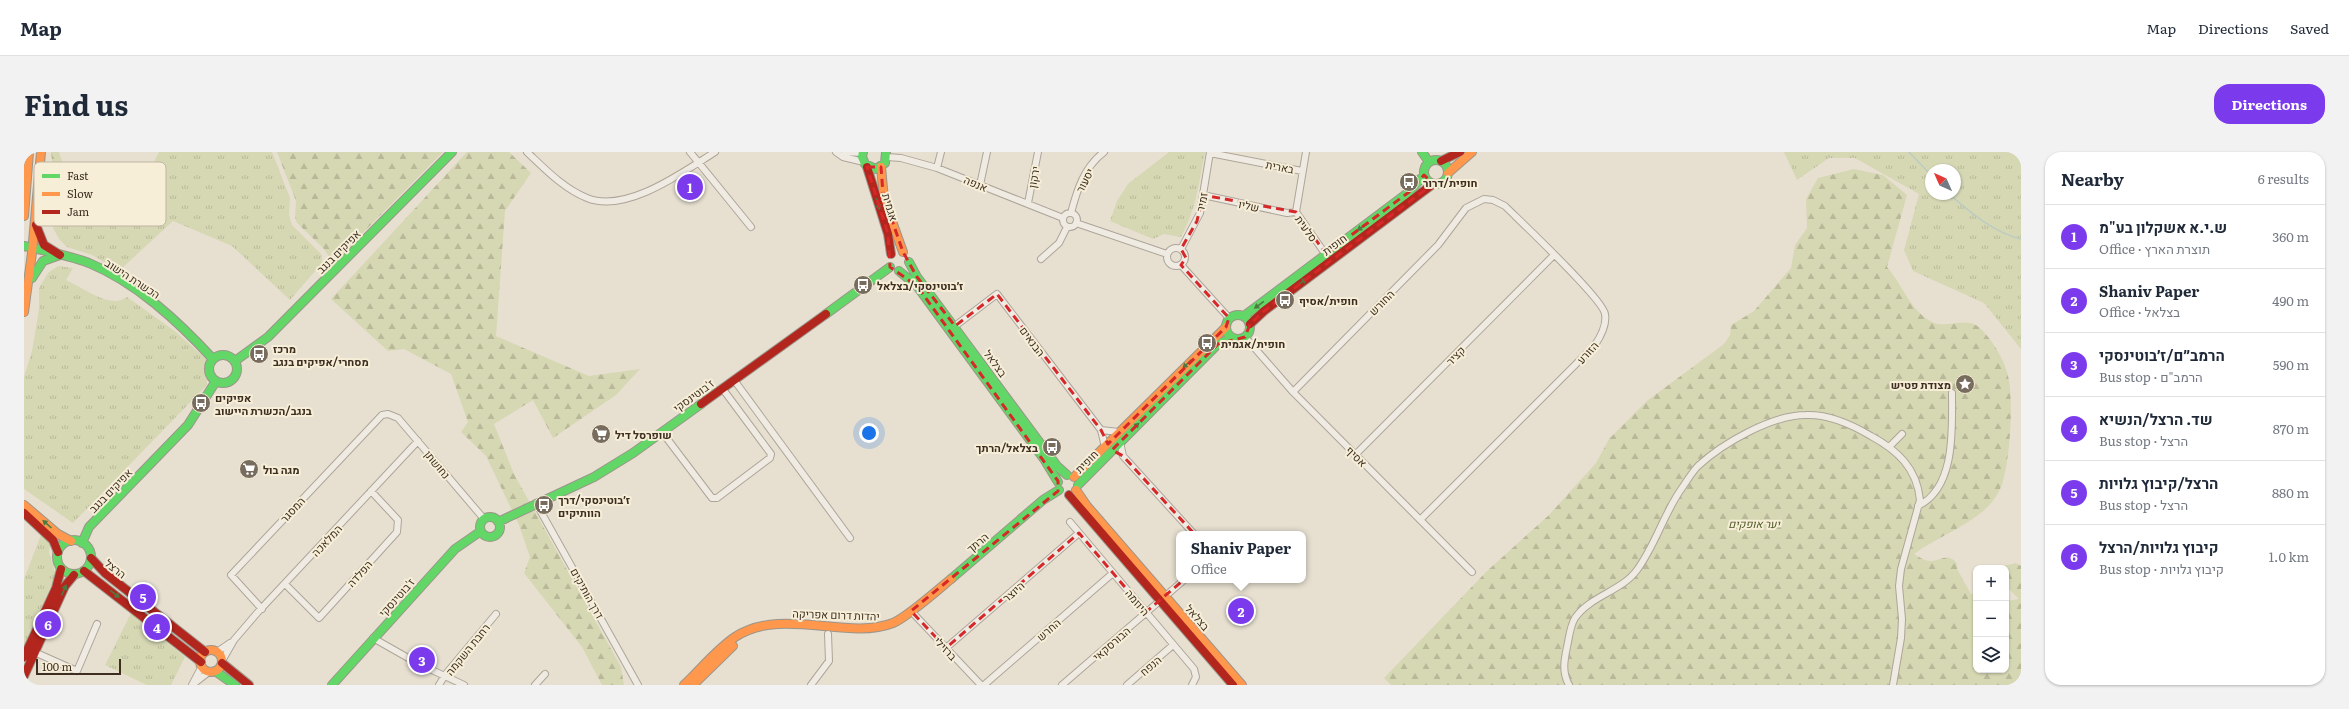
<!DOCTYPE html>
<meta charset="utf-8">
<style>
body{margin:0;font-family:Literata,Heebo,serif;background:#f2f2f3;color:#1f2937}
.controls{position:absolute;right:12px;bottom:12px;display:grid;overflow:hidden;border-radius:8px;box-shadow:0 1px 3px #0004}
.controls button{width:36px;height:36px;display:grid;place-items:center;padding:0;border:0;border-bottom:1px solid #e0e1e3;background:#fff;color:#1f2937;font:20px sans-serif}
.compass{position:absolute;left:1901px;top:12px;width:36px;height:36px;border-radius:50%;background:#fff;box-shadow:0 1px 3px #0004;rotate:315deg}
.scale{position:absolute;left:12px;bottom:10px;width:85px;box-sizing:border-box;padding-left:4px;border:2px solid #3d2e20;border-top:0;font-size:11px;line-height:14px;white-space:nowrap;color:#3d2e20;-webkit-text-stroke:3px #f7eed8;paint-order:stroke}
.you{position:absolute;left:845px;top:281px;width:14px;height:14px;margin:-10px;border:3px solid #fff;border-radius:50%;background:#1a73e8;box-shadow:0 0 0 6px #1a73e833}
.badge{display:grid;place-items:center;width:26px;height:26px;border-radius:50%;background:#7c3aed;color:#fff;font-size:13px;font-weight:700}
.pin{position:absolute;translate:-50% -50%;border:2px solid #fff;box-shadow:0 1px 4px #0006}
.popup{position:absolute;left:1152px;top:379px;width:130px;height:52px;box-sizing:border-box;display:grid;place-content:center;border-radius:8px;background:#fff;filter:drop-shadow(0 1px 3px #0005);font-size:13px;white-space:nowrap;color:#747a83}
.popup b{font-size:15px;color:#1f2937}
.popup::after{content:'';position:absolute;left:50%;top:100%;margin-left:-8px;border:8px solid transparent;border-top-color:#fff}
.list{margin:0;padding:0;list-style:none}
h2{display:flex;justify-content:space-between;align-items:center;height:52px;margin:0;padding:0 16px;font-size:17px}
h2 small{font-size:13px;font-weight:400;color:#747a83}
.list li{display:grid;grid-template-columns:26px 1fr auto;gap:12px;align-items:center;box-sizing:border-box;height:64px;padding:0 16px;border-top:1px solid #e0e1e3}
.list b{display:block;font-size:15px;white-space:nowrap}
.list p{margin:0;font-size:13px;white-space:nowrap;color:#747a83}
.list em{font-size:13px;font-style:normal;color:#747a83}
.icon{flex:none;width:22px;height:22px;fill:none;stroke:currentColor;stroke-width:2;stroke-linecap:round;stroke-linejoin:round}
.map{position:relative;flex:none;width:1997px;height:533px;overflow:hidden;border-radius:16px}
header{display:flex;align-items:center;gap:24px;box-sizing:border-box;height:56px;padding:0 20px;background:#fff;border-bottom:1px solid #e0e1e3}
header strong{font-size:19px}
nav{display:flex;gap:22px;margin-inline-start:auto;font-size:14px}
.intro{display:flex;align-items:center;justify-content:space-between;box-sizing:border-box;height:96px;padding:0 24px}
h1{margin:0;font-size:28px}
.button{padding:10px 18px;border-radius:16px;background:#7c3aed;color:#fff;font-size:14px;font-weight:700}
main{display:flex;gap:24px;padding:0 24px}
aside{flex:1;background:#fff;border-radius:16px;box-shadow:0 1px 3px #0004}
.map>svg:first-child{display:block}
</style>
<header>
<strong>Map</strong>
<nav><a>Map</a><a>Directions</a><a>Saved</a></nav>
</header>
<div class="intro"><h1>Find us</h1><a class="button">Directions</a></div>
<main>
<div class="map">
<svg width="1997" height="533" viewBox="0 0 1997 533">
<defs>
<pattern id="grass-tufts" width="24" height="20" patternUnits="userSpaceOnUse"><rect width="24" height="20" fill="#d6d7b3"/><path d="M3 7l-1-3M5 7V3M7 7l1-3M15 17l-1-3M17 17v-4M19 17l1-3" fill="none" stroke="#b9b99a"/></pattern>
<pattern id="forest-firs" width="22" height="20" patternUnits="userSpaceOnUse"><rect width="22" height="20" fill="#d6d7b3"/><path d="M5 1l3.5 6h-7zM16 11l3.5 6h-7z" fill="#b9b99a"/></pattern>
</defs>
<rect width="100%" height="100%" fill="#e7e0d1"/>
<path fill="url(#grass-tufts)" fill-rule="evenodd" d="M 135,0 L 248,0 L 266,46 L 265,63 L 268,73 L 298,103 L 298,111 L 266,148 L 208,94 L 149,69 L 95,119 L 68,103 L 43,95 L 35,87 L 29,76 L 28,48 L 42,46 L 45,19 L 118,34 Z
M 1145,0 L 1181,0 C 1175,30 1172,58 1157,85 L 1140,82 L 1129,87 L 1086,69 L 1093,49 L 1104,32 Z
M 1760,0 L 1994,0 L 1997,2 L 1997,197 L 1960,151 L 1889,119 L 1880,98 L 1895,42 L 1831,6 L 1805,6 L 1773,28 ZM 1907,18 L 1931,18 L 1931,42 L 1907,42 Z
M 34,114 L 49,116 L 42,128 C 58,135 87,158 103,145 L 152,180 L 182,207 L 183,233 L 49,371 L 0,337 L 0,225 L 8,199 L 15,157 L 15,136 L 24,121 Z
M 17,383 L 26,391 L 25,401 L 32,423 L 0,493 L 0,427 Z
M 107,461 L 161,505 L 147,533 L 123,533 L 81,513 Z"/>
<path fill="url(#forest-firs)" d="M 27,0 L 35,0 L 39,12 L 43,39 L 31,36 Z
M 253,0 L 419,0 L 309,111 L 300,97 L 273,71 L 271,65 L 272,49 Z
M 443,0 L 485,0 L 507,21 L 481,59 L 472,184 L 565,224 L 616,217 L 592,243 L 529,286 L 509,248 L 470,272 L 490,322 L 597,515 L 600,533 L 578,533 L 558,495 L 500,421 L 506,405 L 495,373 L 462,304 L 437,280 L 444,270 L 427,222 L 380,197 L 364,199 L 307,147 Z
M 1830,17 L 1859,23 L 1883,43 L 1863,115 C 1878,132 1885,156 1906,169 C 1922,179 1942,162 1957,177 C 1969,189 1980,207 1984,224 C 1990,247 1986,309 1978,332 C 1976,338 1972,345 1968,350 C 1950,372 1913,385 1890,402 C 1894,404 1898,407 1901,408 C 1914,413 1923,397 1933,412 L 1933,417 L 1947,442 L 1952,441 L 1952,518 L 1982,518 L 1982,449 L 1995,447 L 1982,434 L 1982,416 L 1975,415 L 1992,411 L 1997,414 L 1997,533 L 1367,533 L 1360,526 L 1463,419 L 1525,363 L 1572,311 L 1585,287 L 1624,248 L 1700,192 L 1706,183 L 1707,173 L 1730,159 L 1767,116 L 1771,93 L 1783,76 L 1782,47 L 1794,26 Z"/>
<g fill="none" stroke-linecap="round" stroke-linejoin="round">
<path stroke="#bcccc2" stroke-width="1.5" d="M 1885,0 L 1907,23
M 1925,42 C 1946,60 1969,80 1997,87"/>
<g stroke="#ada599" stroke-width="8">
<path id="street" d="M 503,0 C 521,17 540,37 563,46 C 602,62 659,20 691,0
M 666,0 L 727,75
M 812,0 L 819,5 L 840,10
M 821,0 L 838,1
M 1282,0 L 1272,60 L 1302,103
M 1186,1 L 1278,19
M 863,5 L 877,6 L 913,16 L 1039,66
M 913,16 L 917,0
M 956,33 L 963,0
M 1179,43 L 1263,61 L 1272,60
M 1004,51 L 1014,0
M1039 68a7 7 0 1 1 14 0a7 7 0 1 1-14 0Z
M 1047,61 C 1053,38 1060,15 1080,0
M 1052,71 L 1143,102
M1143 105a9 9 0 1 1 18 0a9 9 0 1 1-18 0Z
M 1157,97 L 1176,61 L 1186,0
M 1017,107 L 1035,91 L 1043,75
M 1157,113 L 1205,166
M 931,174 L 973,142 L 1077,278 L 1081,295
M 1221,185 L 1269,240 L 1448,420
M 710,228 L 826,386
M 1269,240 L 1414,93 L 1442,56 L 1460,47 L 1469,48 L 1481,54 C 1497,70 1579,147 1581,162 C 1583,173 1577,184 1571,193 L 1396,368
M 1077,278 L 1095,280
M 638,280 L 688,346 L 693,346 L 746,306 L 747,302 L 698,236
M 1096,290 L 1099,304 L 1170,382
M 1865,295 L 1878,282
M 1331,303 L 1530,103
M 512,351 L 614,533
M 1894,354 C 1932,336 1928,276 1928,241
M 1046,370 L 1170,517 L 1172,525 L 1168,533
M 261,432 L 295,466 L 373,380 L 374,368 L 347,339
M 238,457 L 207,423 L 358,263 L 364,262 L 374,266 L 460,367
M 887,459 L 957,533
M 349,486 L 393,511 L 440,533
M 922,496 L 1055,381
M 8,499 L 53,519 L 73,472
M 193,500 L 206,491
M 198,509 L 210,488 L 234,460 L 394,289
M 172,530 L 186,519
M 168,533 L 178,514
M 415,533 L 421,523 L 472,462
M 511,533 L 521,522
M 787,533 L 805,509 L 804,482
M 960,533 L 1089,421
M 1038,533 L 1160,428
M 1103,533 L 1149,493
M 1545,533 C 1538,520 1540,509 1543,495 C 1545,486 1546,474 1551,466 C 1566,444 1598,439 1613,418 C 1632,392 1640,361 1658,336 C 1663,329 1668,320 1674,314 C 1699,291 1748,263 1782,263 C 1805,262 1827,272 1847,284 C 1873,298 1893,316 1896,348 L 1877,417 L 1875,434 L 1878,467 L 1877,486 L 1869,533"/>
</g>
<g stroke="#9c958a" stroke-width="10">
<path id="fast" d="M 839,0 L 838,5 L 841,12 L 852,17 L 861,11 L 862,0
M 1398,0 L 1405,10
M1400 20a12 12 0 1 1 24 0a12 12 0 1 1-24 0Z
M 0,94 C 22,99 44,103 65,111 C 113,131 154,169 189,207
M 885,110 L 893,125 L 1033,314 L 1043,323
M 875,119 L 893,134 L 1020,307 L 1034,330
M 8,126 L 19,109 L 36,103
M 802,162 L 866,115
M1202 175a12 12 0 1 1 24 0a12 12 0 1 1-24 0Z
M 1220,164 L 1385,40 L 1400,23
M185 217a14 14 0 1 1 28 0a14 14 0 1 1-28 0Z
M 211,209 L 244,185 L 428,0
M 1054,333 L 1194,192 L 1209,186
M456 375a10 10 0 1 1 20 0a10 10 0 1 1-20 0Z
M 474,370 L 570,325 L 609,301 L 677,252
M33 405a17 17 0 1 1 34 0a17 17 0 1 1-34 0Z
M 58,391 L 65,375 L 164,273 L 192,229
M 927,427 L 1019,348 L 1035,338
M 191,519 L 211,533
M 308,533 L 431,397 L 457,379"/>
</g>
<g stroke="#9c958a" stroke-width="10">
<path id="slow" d="M 857,15 L 860,47 L 879,100
M 1424,21 L 1448,0
M 0,64 L 5,0
M 0,160 L 8,101 L 17,0
M 1050,325 L 1202,175
M 1052,338 L 1063,354 L 1218,533
M 0,353 L 34,382 L 47,389
M176 509a11 11 0 1 1 22 0a11 11 0 1 1-22 0Z
M 660,533 C 676,518 693,497 711,485 C 758,454 823,489 869,471 C 882,466 915,437 927,427
M 669,533 L 709,494"/>
</g>
<g stroke="#9c958a" stroke-width="10">
<path id="jam" d="M 1417,9 L 1436,0
M 843,15 L 864,82 L 867,102
M 12,73 L 20,93 L 36,103
M 1226,172 L 1240,159 L 1409,32
M 677,252 L 802,162
M 1045,343 L 1209,533
M 0,361 L 29,388 L 34,400
M 67,406 L 81,421 L 181,500
M 60,419 L 177,510
M 0,505 L 32,436 L 37,417
M 198,511 L 225,533
M 0,524 L 41,434 L 50,423"/>
</g>
<use href="#street" stroke="#efebe3" stroke-width="6"/>
<use href="#fast" stroke="#63d668" stroke-width="8"/>
<use href="#slow" stroke="#ff974d" stroke-width="8"/>
<use href="#jam" stroke="#b3261e" stroke-width="8"/>
</g>
<defs><path id="oneway-solid" d="M-6-.8H1V-3.2L6.5 0L1 3.2V.8H-6Z"/></defs>
<g fill="#4e7a40">
<use href="#oneway-solid" transform="translate(854 52) rotate(74)"/>
<use href="#oneway-solid" transform="translate(1338 75) rotate(143)"/>
<use href="#oneway-solid" transform="translate(1278 130) rotate(-37)"/>
<use href="#oneway-solid" transform="translate(1235 153) rotate(144)"/>
<use href="#oneway-solid" transform="translate(1163 212) rotate(135)"/>
<use href="#oneway-solid" transform="translate(1111 275) rotate(-45)"/>
<use href="#oneway-solid" transform="translate(23 372) rotate(-138)"/>
<use href="#oneway-solid" transform="translate(40 438) rotate(-66)"/>
<use href="#oneway-solid" transform="translate(91 442) rotate(38)"/>
</g>
<path fill="none" stroke="#d62828" stroke-width="3" stroke-dasharray="8 5" stroke-linejoin="round" d="M 843,15 L 857,15 L 859,42 L 879,100 L 893,125 L 931,174 L 973,142 L 1077,278 L 1084,292 L 1202,175 L 1205,166 L 1157,113 L 1162,106 L 1157,97 L 1173,69 L 1179,43 L 1272,60 L 1302,102 L 1385,40 L 1400,23 L 1409,32 L 1240,159 L 1226,172 L 1221,185 L 1194,192 L 1088,298 L 1099,304 L 1186,399 L 1184,407 L 1122,460 L 1055,381 L 922,496 L 887,459 L 1034,339 L 1034,329 L 893,134 L 866,115 L 864,82 Z"/>
<defs>
<g id="bus-disc" transform="scale(1)"><circle r="9.5" fill="#786c5e" stroke="#f7eed8"/><path d="M-5-6H5V4H4V6H2V4H-2V6H-4V4H-5ZM-3.5-4V0h7V-4ZM-3.5 1.2v1.5H-2V1.2ZM2 1.2v1.5H3.5V1.2Z" fill="#fff"/></g>
<g id="sight-disc" transform="scale(1)"><circle r="9.5" fill="#786c5e" stroke="#f7eed8"/><path d="M0-6L1.8-2.2L6-1.7L2.9 1.2L3.7 5.4L0 3.3L-3.7 5.4L-2.9 1.2L-6-1.7L-1.8-2.2Z" fill="#fff"/></g>
<g id="supermarket-disc" transform="scale(1)"><circle r="9.5" fill="#786c5e" stroke="#f7eed8"/><path d="M-6-5.5h2.5l.6 2H6L4.5 2H-2.5L-4.4-4H-6ZM-1.5 3.2a1.3 1.3 0 1 0 .1 0ZM3 3.2a1.3 1.3 0 1 0 .1 0Z" fill="#fff"/></g>
</defs>
<g fill-rule="evenodd">
<use href="#bus-disc" x="1385" y="30"/>
<use href="#bus-disc" x="839" y="133"/>
<use href="#bus-disc" x="1261" y="148"/>
<use href="#bus-disc" x="1183" y="191"/>
<use href="#bus-disc" x="235" y="202"/>
<use href="#sight-disc" x="1941" y="232"/>
<use href="#bus-disc" x="177" y="251"/>
<use href="#supermarket-disc" x="577" y="282"/>
<use href="#bus-disc" x="1028" y="295"/>
<use href="#supermarket-disc" x="225" y="317"/>
<use href="#bus-disc" x="520" y="353"/>
</g>
<g text-anchor="middle" dominant-baseline="central" stroke-width="4" stroke-linejoin="round" paint-order="stroke">
<g font-size="11" fill="#3d2e20" stroke="#f7eed8">
<text transform="translate(1256 14) rotate(11)">בארית</text>
<text transform="translate(1009 25) rotate(-80)">ירקון</text>
<text transform="translate(1060 28) rotate(-63)">יסעור</text>
<text transform="translate(952 31) rotate(23)">אנפה</text>
<text transform="translate(1177 50) rotate(-78)">זמיר</text>
<text transform="translate(1225 53) rotate(12)">שליו</text>
<text transform="translate(867 55) rotate(73)">אגמית</text>
<text transform="translate(1283 76) rotate(55)">סלעית</text>
<text transform="translate(1310 92) rotate(-37)">חופית</text>
<text transform="translate(314 99) rotate(-45)">אפיקים בנגב</text>
<text transform="translate(109 126) rotate(33)">הכשרת הישוב</text>
<text transform="translate(1357 150) rotate(-45)">החורש</text>
<text transform="translate(1009 189) rotate(53)">הבנאים</text>
<text transform="translate(1563 200) rotate(-47)">הזורע</text>
<text transform="translate(1431 203) rotate(-45)">קציר</text>
<text transform="translate(972 211) rotate(54)">בצלאל</text>
<text transform="translate(669 243) rotate(-36)">ז'בוטינסקי</text>
<text transform="translate(1333 304) rotate(45)">אסיף</text>
<text transform="translate(1062 309) rotate(-45)">חופית</text>
<text transform="translate(414 312) rotate(50)">נחושתן</text>
<text transform="translate(86 338) rotate(-46)">אפיקים בנגב</text>
<text transform="translate(268 357) rotate(-47)">המסגר</text>
<text transform="translate(302 388) rotate(-47)">המלאכה</text>
<text transform="translate(953 390) rotate(-40)">הרתך</text>
<text transform="translate(92 416) rotate(38)">הרצל</text>
<text transform="translate(335 421) rotate(-48)">הפלדה</text>
<text transform="translate(989 439) rotate(-41)">היוצר</text>
<text transform="translate(564 441) rotate(61)">דרך הותיקים</text>
<text transform="translate(372 445) rotate(-48)">ז'בוטינסקי</text>
<text transform="translate(1114 450) rotate(50)">היוזמה</text>
<text transform="translate(812 462) rotate(2)">יהדות דרום אפריקה</text>
<text transform="translate(1174 465) rotate(49)">בצלאל</text>
<text transform="translate(1024 477) rotate(-41)">החרש</text>
<text transform="translate(1087 491) rotate(-41)">הבורסקאי</text>
<text transform="translate(922 496) rotate(47)">ברזילי</text>
<text transform="translate(443 497) rotate(-51)">רחבת השקמה</text>
<text transform="translate(1126 513) rotate(-41)">הנפח</text>
</g>
<g font-size="11" font-weight="bold" fill="#3d2e20" stroke="#f7eed8" text-anchor="start">
<text x="1399" y="30">חופית/דרור</text>
<text x="853" y="133">ז׳בוטינסקי/בצלאל</text>
<text x="1275" y="148">חופית/אסיף</text>
<text x="1197" y="191">חופית/אגמית</text>
<text x="249" y="196">מרכז<tspan x="249" dy="13">מסחרי/אפיקים בנגב</tspan></text>
<text x="1927" y="232" text-anchor="end">מצודת פטיש</text>
<text x="191" y="245">אפיקים<tspan x="191" dy="13">בנגב/הכשרת היישוב</tspan></text>
<text x="591" y="282">שופרסל דיל</text>
<text x="1014" y="295" text-anchor="end">בצלאל/הרתך</text>
<text x="239" y="317">מגה בול</text>
<text x="534" y="347">ז׳בוטינסקי/דרך<tspan x="534" dy="13">הוותיקים</tspan></text>
</g>
<g font-size="11" font-style="italic" fill="#4d5a26" stroke="#f7eed8">
<text x="1730" y="371">יער אופקים</text>
</g>
</g>
<rect x="10" y="10" width="132" height="64" rx="6" fill="#f7eed8" stroke="#bfb4a1" stroke-width="1"/>
<rect x="18" y="22" width="18" height="4" fill="#63d668"/>
<rect x="18" y="40" width="18" height="4" fill="#ff974d"/>
<rect x="18" y="58" width="18" height="4" fill="#b3261e"/>
<g font-size="11" fill="#3d2e20">
<text x="43" y="28">Fast</text>
<text x="43" y="46">Slow</text>
<text x="43" y="64">Jam</text>
</g>
</svg>
<div class="controls">
<button>+</button>
<button>−</button>
<button><svg class="icon" aria-label="layers" viewBox="0 0 24 24"><path d="M12 4l9 5-9 5-9-5zM3 14l9 5 9-5"/></svg></button>
</div>
<svg class="compass" viewBox="-18 -18 36 36"><path d="M0-13l5 13h-10z" fill="#e53935"/><path d="M0 13l5-13h-10z" fill="#747a83"/></svg>
<div class="scale">100 m</div>
<div class="you"></div>
<div class="pin badge" style="left:666px;top:35px">1</div>
<div class="pin badge" style="left:1217px;top:459px">2</div>
<div class="popup"><b>Shaniv Paper</b>Office</div>
<div class="pin badge" style="left:398px;top:508px">3</div>
<div class="pin badge" style="left:133px;top:475px">4</div>
<div class="pin badge" style="left:119px;top:445px">5</div>
<div class="pin badge" style="left:24px;top:472px">6</div>
</div>
<aside>
<h2>Nearby<small>6 results</small></h2>
<ul class="list">
<li><span class="badge">1</span><div><b>ש.י.א אשקלון בע&quot;מ</b><p>Office · תוצרת הארץ</p></div><em>360 m</em></li>
<li><span class="badge">2</span><div><b>Shaniv Paper</b><p>Office · בצלאל</p></div><em>490 m</em></li>
<li><span class="badge">3</span><div><b>הרמב״ם/ז׳בוטינסקי</b><p>Bus stop · הרמב&quot;ם</p></div><em>590 m</em></li>
<li><span class="badge">4</span><div><b>שד. הרצל/הנשיא</b><p>Bus stop · הרצל</p></div><em>870 m</em></li>
<li><span class="badge">5</span><div><b>הרצל/קיבוץ גלויות</b><p>Bus stop · הרצל</p></div><em>880 m</em></li>
<li><span class="badge">6</span><div><b>קיבוץ גלויות/הרצל</b><p>Bus stop · קיבוץ גלויות</p></div><em>1.0 km</em></li>
</ul>
</aside>
</main>
